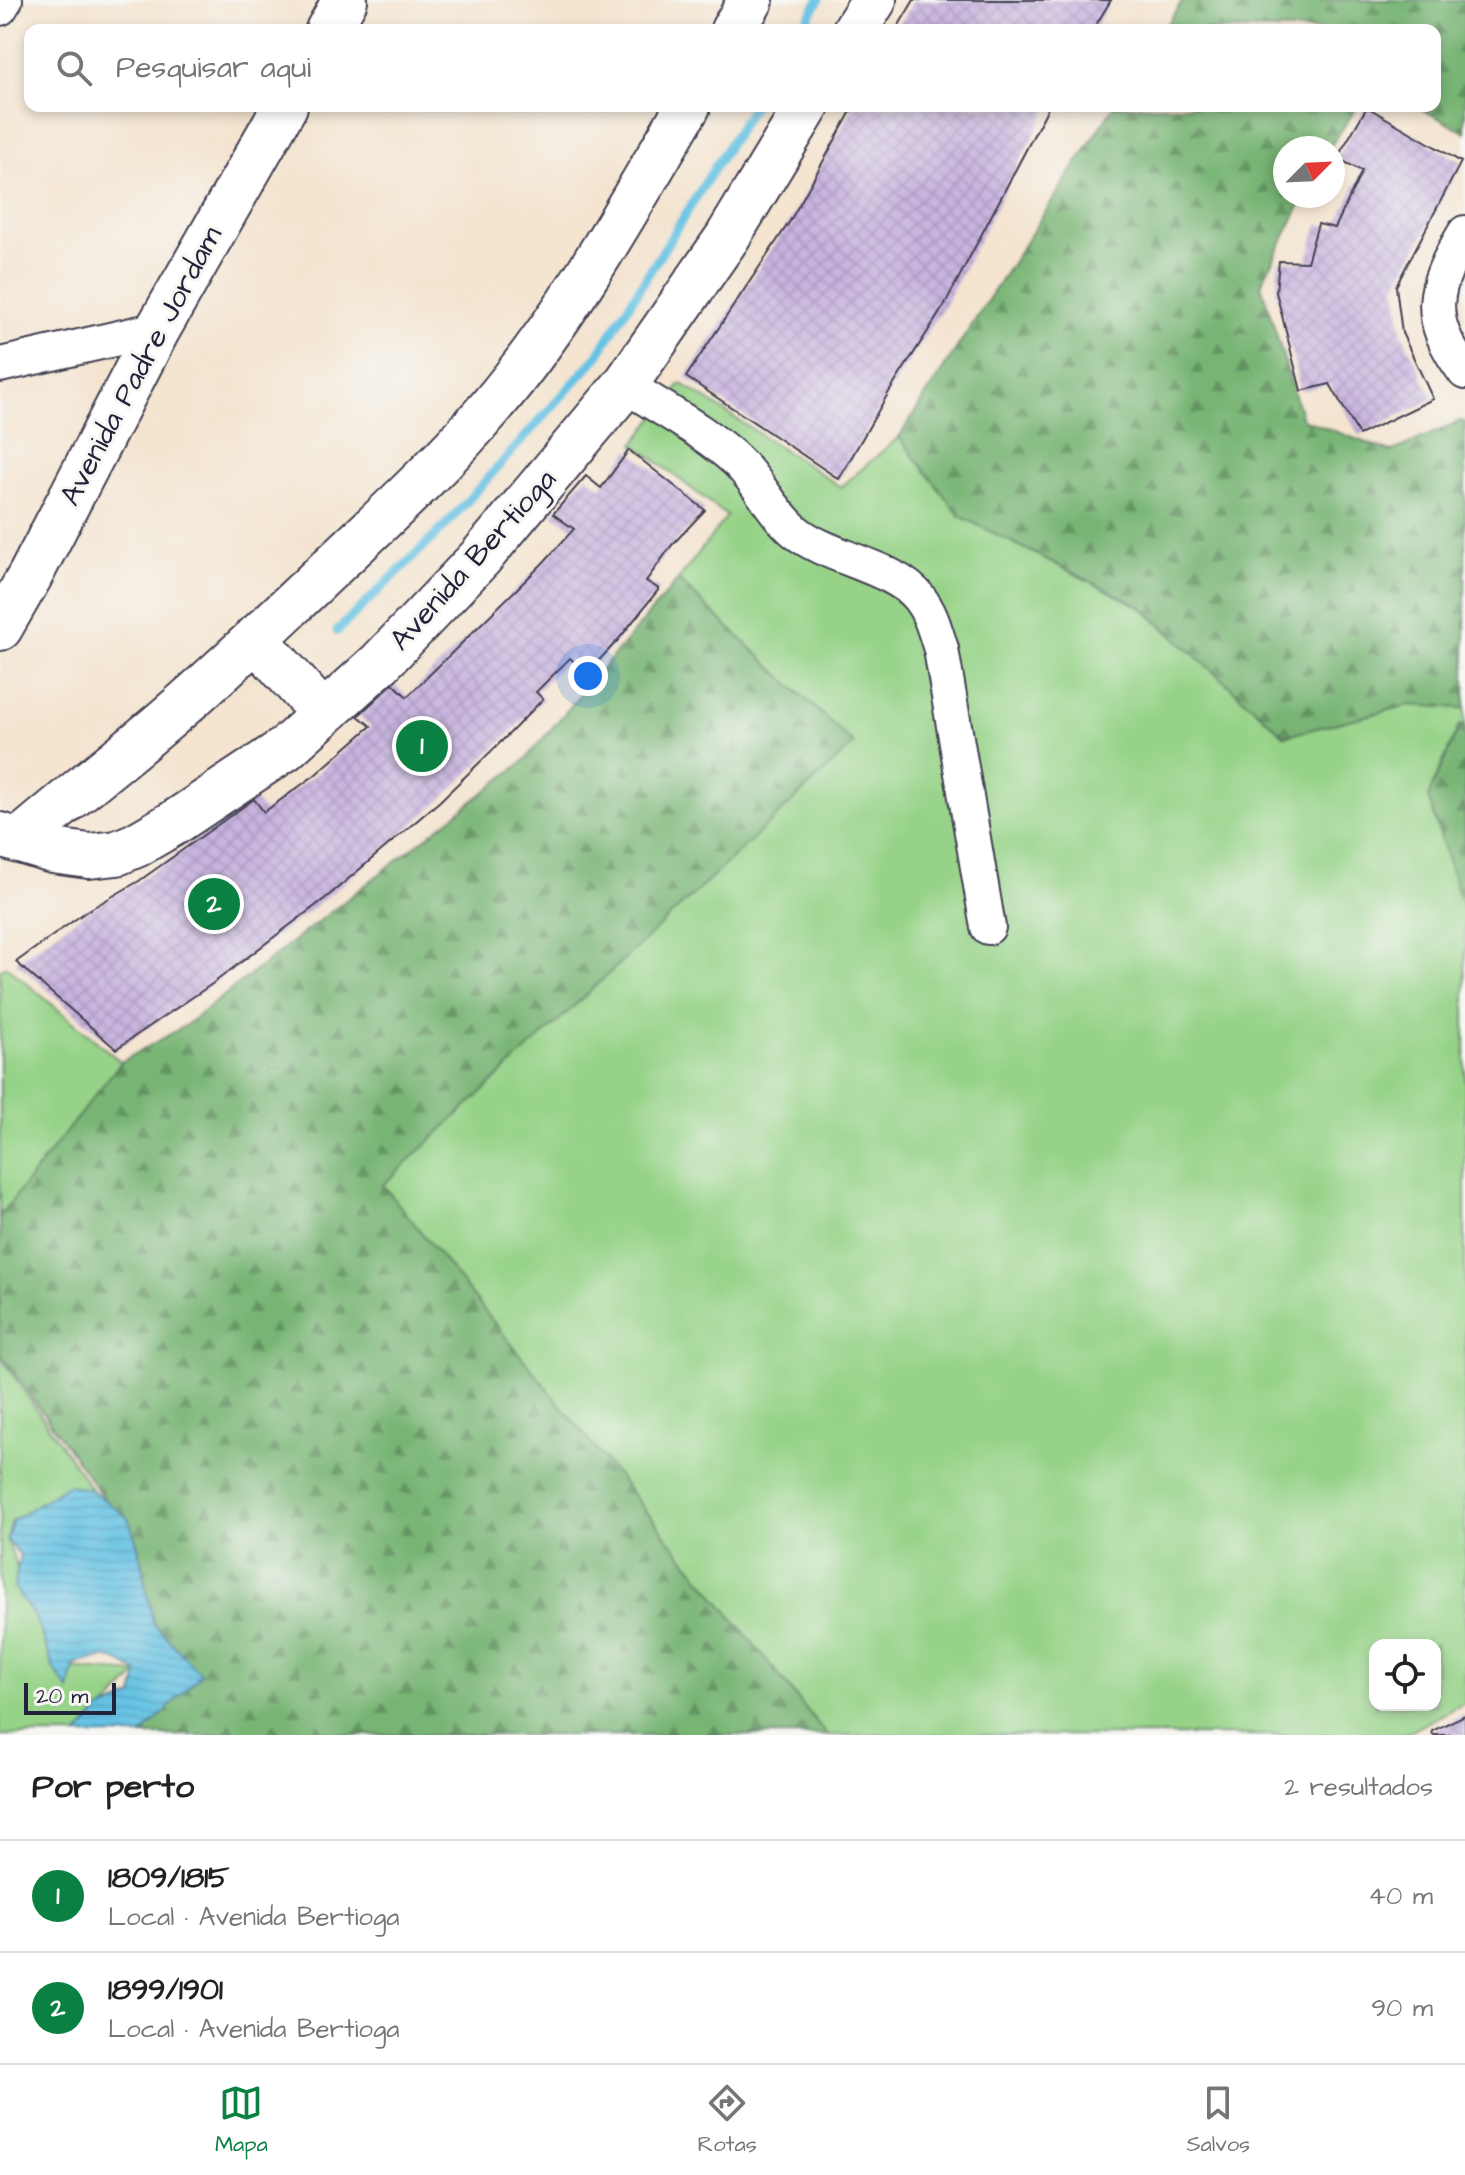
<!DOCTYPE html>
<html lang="pt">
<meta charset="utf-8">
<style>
body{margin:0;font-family:"Architects Daughter",sans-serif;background:#f2f2f2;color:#222}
.controls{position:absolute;right:24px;bottom:24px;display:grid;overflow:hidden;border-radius:16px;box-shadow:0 4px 12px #0003}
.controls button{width:72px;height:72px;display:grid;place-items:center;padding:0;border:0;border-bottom:2px solid #e0e0e0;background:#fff;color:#222;font:40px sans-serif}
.compass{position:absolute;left:1273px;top:136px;width:72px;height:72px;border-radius:50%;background:#fff;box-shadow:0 4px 12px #0003;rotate:66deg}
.scale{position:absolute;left:24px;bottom:20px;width:92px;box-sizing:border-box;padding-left:8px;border:4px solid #22223b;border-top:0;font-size:22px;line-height:28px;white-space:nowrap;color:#22223b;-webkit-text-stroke:6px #f6f6f2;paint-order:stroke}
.you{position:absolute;left:588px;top:676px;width:28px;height:28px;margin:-20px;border:6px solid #fff;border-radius:50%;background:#1a73e8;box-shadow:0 0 0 12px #1a73e833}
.badge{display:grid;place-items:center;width:52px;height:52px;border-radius:50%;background:#0b8043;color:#fff;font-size:26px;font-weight:700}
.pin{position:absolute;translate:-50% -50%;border:4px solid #fff;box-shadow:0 2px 8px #0006}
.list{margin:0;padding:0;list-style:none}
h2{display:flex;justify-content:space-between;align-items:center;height:104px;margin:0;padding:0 32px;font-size:34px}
h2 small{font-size:26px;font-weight:400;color:#767676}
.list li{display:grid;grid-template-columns:52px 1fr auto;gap:24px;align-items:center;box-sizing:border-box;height:112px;padding:0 32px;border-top:2px solid #e0e0e0}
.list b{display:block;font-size:30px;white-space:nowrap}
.list p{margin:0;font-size:26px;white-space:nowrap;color:#767676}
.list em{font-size:26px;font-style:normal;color:#767676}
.icon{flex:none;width:44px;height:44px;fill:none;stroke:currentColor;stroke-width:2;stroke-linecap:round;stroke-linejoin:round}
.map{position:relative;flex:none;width:1465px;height:1735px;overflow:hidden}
.search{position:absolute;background:#fff;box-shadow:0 4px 12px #0003;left:24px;right:24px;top:24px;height:88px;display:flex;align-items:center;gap:20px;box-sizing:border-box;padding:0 28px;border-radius:16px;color:#767676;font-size:30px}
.sheet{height:328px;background:#fff}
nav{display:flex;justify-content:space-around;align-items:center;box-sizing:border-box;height:112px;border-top:2px solid #e0e0e0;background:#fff;font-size:22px;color:#767676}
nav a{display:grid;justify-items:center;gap:4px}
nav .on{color:#0b8043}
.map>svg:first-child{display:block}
</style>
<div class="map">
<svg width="1465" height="1735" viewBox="0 0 1465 1735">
<defs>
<pattern id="forest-firs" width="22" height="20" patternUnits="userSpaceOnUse" patternTransform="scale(2)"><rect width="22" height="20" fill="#78b574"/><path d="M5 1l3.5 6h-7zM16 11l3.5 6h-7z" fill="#629360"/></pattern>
<pattern id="water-rules" width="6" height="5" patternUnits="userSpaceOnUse" patternTransform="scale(2)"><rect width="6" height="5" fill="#65c2e3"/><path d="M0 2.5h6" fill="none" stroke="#57a6c4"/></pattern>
<pattern id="building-cross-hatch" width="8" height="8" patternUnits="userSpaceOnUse" patternTransform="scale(2)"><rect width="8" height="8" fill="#c8b4df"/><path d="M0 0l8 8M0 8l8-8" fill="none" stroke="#ac9ac0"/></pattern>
</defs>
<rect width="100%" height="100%" fill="#f6f6f2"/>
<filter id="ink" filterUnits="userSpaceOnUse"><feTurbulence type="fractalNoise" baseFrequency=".0125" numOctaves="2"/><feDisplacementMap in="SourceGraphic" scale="16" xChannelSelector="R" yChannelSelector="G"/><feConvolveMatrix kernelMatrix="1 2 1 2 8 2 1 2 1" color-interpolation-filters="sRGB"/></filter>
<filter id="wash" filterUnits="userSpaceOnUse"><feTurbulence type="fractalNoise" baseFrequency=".006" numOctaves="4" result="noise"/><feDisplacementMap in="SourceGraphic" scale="32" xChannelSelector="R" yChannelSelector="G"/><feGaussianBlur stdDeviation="1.8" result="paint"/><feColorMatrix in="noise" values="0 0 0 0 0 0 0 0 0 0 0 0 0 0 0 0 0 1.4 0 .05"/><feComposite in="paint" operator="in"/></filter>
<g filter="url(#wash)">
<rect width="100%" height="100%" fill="#f4e4d0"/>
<path fill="#96d388" stroke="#5c7a62" stroke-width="2" fill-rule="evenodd" d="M 681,383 L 841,487 L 899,437 L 960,516 L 1142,608 L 1285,736 L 1409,705 L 1465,708 L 1465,726 L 1459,725 L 1428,797 L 1465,914 L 1465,1703 L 1403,1735 L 827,1735 L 382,1185 L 853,744 L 678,580 L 727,516 L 634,444 ZM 1375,1645 L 1435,1645 L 1435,1705 L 1375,1705 Z
M 6,966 L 121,1062 L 0,1216 L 0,970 Z
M 0,1356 L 92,1490 L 68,1485 L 12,1521 L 7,1540 L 53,1667 L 138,1673 L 80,1735 L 0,1735 Z"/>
<path fill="url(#forest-firs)" stroke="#4d6c58" stroke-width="2" d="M 1183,0 L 1465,0 L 1465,132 L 1416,106 L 1435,106 L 1435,30 L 1163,30 Z
M 1114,106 L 1358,106 L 1329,148 L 1285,148 L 1285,196 L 1305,196 L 1261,284 L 1302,419 L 1391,452 L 1460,421 L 1465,422 L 1465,708 L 1409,705 L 1285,736 L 1142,607 L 960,516 L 899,437 Z
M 678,580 L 854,744 L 383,1185 L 827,1735 L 140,1735 L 200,1674 L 153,1623 L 138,1546 L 0,1353 L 0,1216 L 121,1062 L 186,1025 L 524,761 Z
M 1460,725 L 1465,726 L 1465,914 L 1428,797 Z"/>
<path fill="url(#water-rules)" stroke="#44728f" stroke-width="2" d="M 68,1485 L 92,1490 L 128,1518 L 138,1546 L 153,1623 L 201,1674 L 142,1735 L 78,1735 L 100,1710 L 133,1696 L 138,1673 C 113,1653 103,1656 74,1665 L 69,1691 L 53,1667 L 37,1621 L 14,1587 L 20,1555 L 7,1540 L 12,1521 Z"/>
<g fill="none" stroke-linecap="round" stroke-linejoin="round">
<path stroke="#65c2e3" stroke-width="9" d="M 801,30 L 819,0
M 337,631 L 443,528 L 596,358 L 753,106"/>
</g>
<g id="blocks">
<path fill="url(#building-cross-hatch)" d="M 914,0 L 1111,0 L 1093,30 L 896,30 Z
M 854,106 L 1049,106 L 944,306 L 889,392 L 839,479 L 686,377 L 790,221 Z
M 1367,107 L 1461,162 L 1396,286 L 1402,333 L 1433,399 L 1359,435 L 1330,384 L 1301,391 L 1276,292 L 1279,261 L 1307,262 L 1318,224 L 1335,228 L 1362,171 L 1337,158 Z
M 629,450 L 705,510 L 672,545 L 646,581 L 659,589 L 618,640 L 587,673 L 570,658 L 536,692 L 543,699 L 510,733 L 440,801 L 327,897 L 212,984 L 116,1049 L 16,962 L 87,911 L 139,881 L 254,799 L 264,812 L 315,775 L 371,726 L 358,716 L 393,683 L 407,697 L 542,564 L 574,529 L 553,514 L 586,476 L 601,488 Z
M 1465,1715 L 1465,1735 L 1433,1735 L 1432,1731 Z"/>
</g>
</g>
<g filter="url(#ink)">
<use href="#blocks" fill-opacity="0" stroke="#423f51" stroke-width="2"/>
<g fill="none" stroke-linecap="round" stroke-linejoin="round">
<g stroke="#423f51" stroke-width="38">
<path id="minor" d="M 0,8 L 5,0
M 1465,233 C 1432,288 1424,317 1465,372
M 0,365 L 158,329
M 625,385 C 662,409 705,431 737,461 C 759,482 772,512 796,532 C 828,558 896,567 919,598 C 931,613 935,631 941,649 L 988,927"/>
</g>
<g stroke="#423f51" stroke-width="48">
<path id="tertiary" d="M 328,30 L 345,0
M 733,30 L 751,0
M 855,30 L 874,0
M 0,628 L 30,576 L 158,329 L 285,106
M 255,638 L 323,714
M 0,835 L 53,851 L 89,856 L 117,853 L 136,845 L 174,823 L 285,749 L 380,663 L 480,558 L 625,385 L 727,238 L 807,106
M 19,841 C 66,800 116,762 163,722 C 225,670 282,613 341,558 C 392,510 444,462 490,408 C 568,316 627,210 688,106"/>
</g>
<use href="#minor" stroke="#fff" stroke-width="34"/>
<use href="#tertiary" stroke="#fff" stroke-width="44"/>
</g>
</g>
<g text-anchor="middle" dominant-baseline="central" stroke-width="6" stroke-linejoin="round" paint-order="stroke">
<g font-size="30" fill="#22223b" stroke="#f6f6f2">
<text transform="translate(141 366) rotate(-62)">Avenida Padre Jordam</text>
<text transform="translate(473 560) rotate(-48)">Avenida Bertioga</text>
</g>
</g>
</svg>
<div class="controls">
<button><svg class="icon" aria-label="locate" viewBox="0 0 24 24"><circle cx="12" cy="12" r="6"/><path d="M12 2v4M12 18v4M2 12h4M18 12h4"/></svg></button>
</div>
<svg class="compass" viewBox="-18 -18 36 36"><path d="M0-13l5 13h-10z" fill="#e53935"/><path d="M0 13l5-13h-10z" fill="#767676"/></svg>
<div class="scale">20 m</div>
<div class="you"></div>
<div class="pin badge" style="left:422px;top:746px">1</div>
<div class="pin badge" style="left:214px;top:904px">2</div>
<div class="search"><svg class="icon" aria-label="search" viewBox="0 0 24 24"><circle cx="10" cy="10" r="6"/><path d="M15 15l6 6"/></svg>Pesquisar aqui</div>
</div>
<section class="sheet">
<h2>Por perto<small>2 resultados</small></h2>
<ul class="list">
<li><span class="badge">1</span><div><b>1809/1815</b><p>Local · Avenida Bertioga</p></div><em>40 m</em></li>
<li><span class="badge">2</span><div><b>1899/1901</b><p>Local · Avenida Bertioga</p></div><em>90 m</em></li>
</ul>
</section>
<nav>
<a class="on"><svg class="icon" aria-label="map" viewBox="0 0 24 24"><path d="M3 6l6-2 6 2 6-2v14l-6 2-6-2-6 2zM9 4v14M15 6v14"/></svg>Mapa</a>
<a><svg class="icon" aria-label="directions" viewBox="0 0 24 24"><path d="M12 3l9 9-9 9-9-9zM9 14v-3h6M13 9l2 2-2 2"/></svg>Rotas</a>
<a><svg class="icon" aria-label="saved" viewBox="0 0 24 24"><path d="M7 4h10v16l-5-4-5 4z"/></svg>Salvos</a>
</nav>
